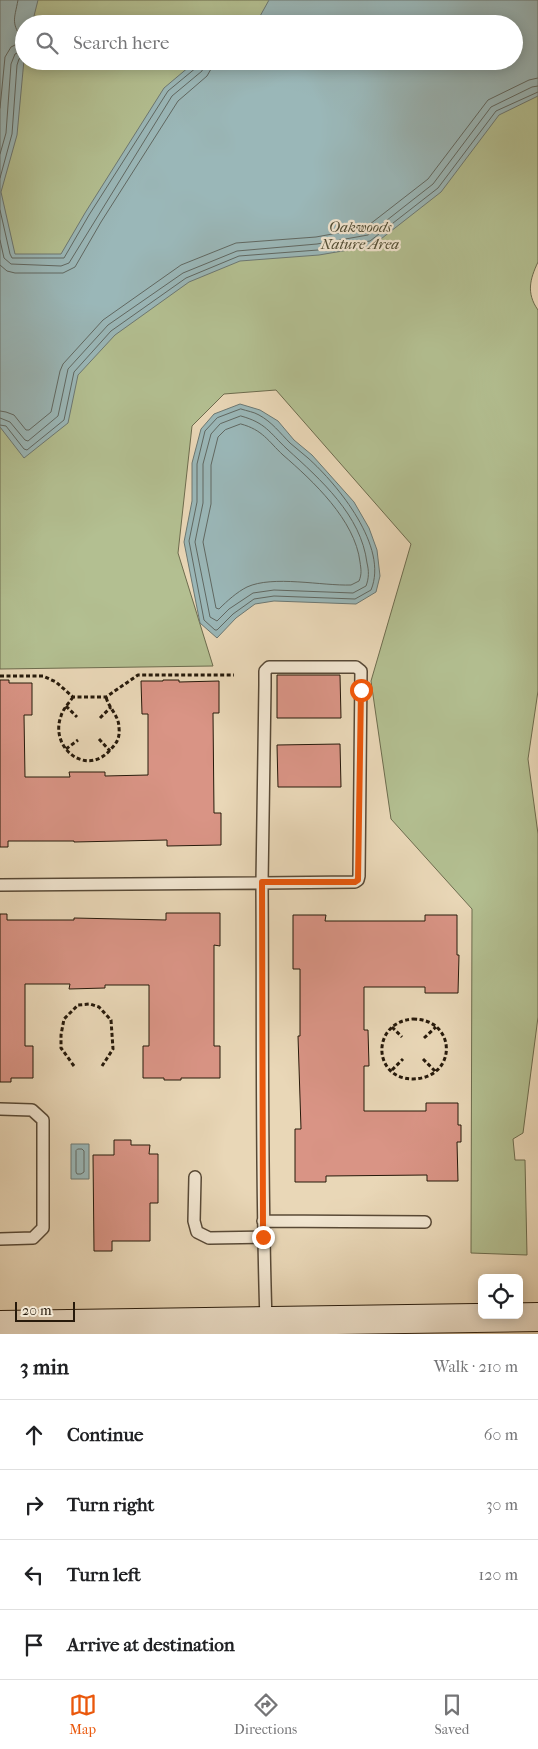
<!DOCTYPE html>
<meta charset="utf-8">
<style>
body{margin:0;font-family:"IM FELL French Canon",serif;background:#f6f6f6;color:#202124}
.controls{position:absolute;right:15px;bottom:15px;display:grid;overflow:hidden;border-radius:8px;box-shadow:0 2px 12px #0003}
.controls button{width:45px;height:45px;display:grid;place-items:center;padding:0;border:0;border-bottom:1px solid #e0e0e0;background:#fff;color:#202124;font:25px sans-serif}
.scale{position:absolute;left:15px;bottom:12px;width:60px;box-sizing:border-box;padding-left:5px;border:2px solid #271a0b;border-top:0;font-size:14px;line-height:18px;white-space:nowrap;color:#271a0b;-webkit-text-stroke:4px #f1e5d0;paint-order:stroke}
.stop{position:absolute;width:15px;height:15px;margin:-11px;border:4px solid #ea580c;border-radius:50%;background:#fff}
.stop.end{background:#ea580c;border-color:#fff;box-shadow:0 1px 5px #0008}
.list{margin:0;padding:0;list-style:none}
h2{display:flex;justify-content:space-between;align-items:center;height:65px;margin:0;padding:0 20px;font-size:21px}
h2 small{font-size:16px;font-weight:400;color:#757577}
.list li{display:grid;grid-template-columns:32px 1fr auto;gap:15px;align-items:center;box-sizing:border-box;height:70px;padding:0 20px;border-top:1px solid #e0e0e0}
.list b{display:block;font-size:19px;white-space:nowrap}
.list em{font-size:16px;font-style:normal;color:#757577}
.icon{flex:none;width:28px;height:28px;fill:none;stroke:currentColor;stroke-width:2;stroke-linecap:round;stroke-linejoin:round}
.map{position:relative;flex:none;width:538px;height:1334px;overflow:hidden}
.search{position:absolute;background:#fff;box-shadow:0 2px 12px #0003;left:15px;right:15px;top:15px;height:55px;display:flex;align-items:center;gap:12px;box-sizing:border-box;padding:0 18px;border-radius:28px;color:#757577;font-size:19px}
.sheet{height:345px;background:#fff}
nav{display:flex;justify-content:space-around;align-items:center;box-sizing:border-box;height:70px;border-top:1px solid #e0e0e0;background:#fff;font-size:14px;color:#757577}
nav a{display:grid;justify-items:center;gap:2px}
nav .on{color:#ea580c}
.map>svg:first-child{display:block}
</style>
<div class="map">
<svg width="538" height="1334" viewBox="0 0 538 1334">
<rect width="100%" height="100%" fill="#e9d7b7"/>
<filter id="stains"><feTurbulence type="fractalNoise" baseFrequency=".004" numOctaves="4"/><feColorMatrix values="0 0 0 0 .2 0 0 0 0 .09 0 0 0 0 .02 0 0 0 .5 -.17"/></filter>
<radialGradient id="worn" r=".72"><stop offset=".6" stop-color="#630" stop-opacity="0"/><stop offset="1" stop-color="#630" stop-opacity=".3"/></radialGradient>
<path fill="#b3bf91" stroke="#6d6c4e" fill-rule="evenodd" d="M 0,0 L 538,0 L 538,262 C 530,279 526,293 538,310 L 538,691 L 528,759 L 538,834 L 538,1017 L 523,1133 L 513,1139 L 515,1160 L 525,1160 L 527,1255 L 471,1253 L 472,909 L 391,819 L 371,681 L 411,544 L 276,390 L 224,394 L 192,426 L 178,553 L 213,666 L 0,669 ZM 24,24 L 514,24 L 514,61 L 24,61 Z"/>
<path fill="#9ab7b8" stroke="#6c7873" d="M 0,0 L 38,0 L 32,24 L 24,24 L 24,60 L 17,135 L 1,192 L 15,254 L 61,254 L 85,213 L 164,88 L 196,61 L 514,61 L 514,24 L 250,24 L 259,18 L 269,0 L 538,0 L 538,96 L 499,115 L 441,192 L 372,246 L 319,255 L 240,261 L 189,282 L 115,335 L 78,375 L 68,423 L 24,458 L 0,427 Z
M 240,404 L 260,410 L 278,421 L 294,440 L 312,455 L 354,502 L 369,528 L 377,550 L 380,576 L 376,592 L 356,604 L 274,601 L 255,604 L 236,618 L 217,638 L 200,623 L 184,542 L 192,501 L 192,463 L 201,429 L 214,414 Z
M 71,1144 L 89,1144 L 89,1179 L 71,1179 Z"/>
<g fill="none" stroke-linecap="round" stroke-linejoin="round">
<path stroke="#606862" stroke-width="1" d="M 0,108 L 5,57 L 11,47 L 23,41 C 11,22 14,21 18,0
M 0,154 L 6,133 L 11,64 L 15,54 L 24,50
M 0,178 L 12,134 L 17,65 L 19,59 L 24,56
M 0,210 L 10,254 L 12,258 L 64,258 L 89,215 L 168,91 L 197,67 L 199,61
M 0,240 L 4,258 L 11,264 L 61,266 L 69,263 L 172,96 L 202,71 L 205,61
M 0,265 L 7,271 L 15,273 L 63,273 L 75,267 L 101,222 L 178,101 L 207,76 L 211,69 L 212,61
M 241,409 C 247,411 254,412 259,415 C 272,422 280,433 290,443 C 296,448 302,453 308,458 C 338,485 389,547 371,590 L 355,599 L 274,596 L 254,599 L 233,614 L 217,630 L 215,630 L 204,620 L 189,541 L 197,502 L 197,464 L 205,431 L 217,418 Z
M 0,411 L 6,412 L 14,415 L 26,430 L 29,430 L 51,412 L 60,371 L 63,364 L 103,320 L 181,265 L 236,243 L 316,237 L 365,228 L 428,179 L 488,100 L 529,80 L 538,78
M 241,416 C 266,423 269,432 287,449 C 321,480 361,515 367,563 C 369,571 369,578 366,586 L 353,593 L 274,590 L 253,593 L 229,609 L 217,621 L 210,617 L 195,542 L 203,503 L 203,464 L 211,434 L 220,424 Z
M 0,418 L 10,422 L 25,440 L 28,441 L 58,416 L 68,369 L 108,325 L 183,273 L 237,251 L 317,244 L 368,235 L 433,184 L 491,107 L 532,87 L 538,86
M 241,424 C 263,430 268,441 283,455 C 313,481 355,520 360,562 C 361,569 362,574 359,581 L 351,585 C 322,586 273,575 247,587 C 237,592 227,601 219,609 L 216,608 L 203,542 L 211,504 L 211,465 L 218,437 L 225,430 Z
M 0,425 L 6,426 L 24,449 L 27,450 L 64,420 L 74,372 L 111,331 L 186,278 L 239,256 L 318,250 L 370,241 L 438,188 L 496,111 L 538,92
M 78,1149 L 82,1149 L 84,1151 L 84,1172 L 81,1174 L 77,1174 L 76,1172 L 76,1151 Z"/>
</g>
<path fill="#d99485" stroke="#271a0b" d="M 277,675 L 340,675 L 341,718 L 277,718 Z
M 0,680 L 9,680 L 9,683 L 32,683 L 32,715 L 24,715 L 25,777 L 70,777 L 69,772 L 105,772 L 105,776 L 148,775 L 148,714 L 142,714 L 141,681 L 163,681 L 163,680 L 179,680 L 179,682 L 219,681 L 219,713 L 213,713 L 214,813 L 221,813 L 221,845 L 167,846 L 167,840 L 74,842 L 74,841 L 8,841 L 8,847 L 0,847 Z
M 340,744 L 341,787 L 278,787 L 277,745 Z
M 166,913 L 220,913 L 220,946 L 214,945 L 214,1046 L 220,1046 L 220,1078 L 181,1078 L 181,1080 L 164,1080 L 164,1078 L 143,1078 L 143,1046 L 149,1046 L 149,985 L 105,985 L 105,988 L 69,989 L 70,984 L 25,984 L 25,1046 L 33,1046 L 33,1078 L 11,1078 L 11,1082 L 0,1082 L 0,914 L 7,914 L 7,920 L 74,920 L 74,918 L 166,920 Z
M 293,915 L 326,915 L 325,921 L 425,921 L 425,915 L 457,915 L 457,955 L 459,955 L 458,993 L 425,993 L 425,987 L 364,987 L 364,1030 L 368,1030 L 369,1066 L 364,1066 L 364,1111 L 426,1111 L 426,1103 L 458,1103 L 458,1125 L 461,1125 L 461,1142 L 457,1142 L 458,1181 L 427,1181 L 427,1175 L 326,1176 L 326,1182 L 295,1182 L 295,1129 L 301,1129 L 298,1036 L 300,1036 L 300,969 L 293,969 Z
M 114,1140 L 131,1140 L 131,1145 L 150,1145 L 149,1154 L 158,1154 L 158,1203 L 150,1203 L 150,1241 L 112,1241 L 112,1251 L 94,1251 L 93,1155 L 114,1155 Z"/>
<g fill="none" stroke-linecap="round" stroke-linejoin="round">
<g stroke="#584936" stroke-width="14">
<path id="lane" d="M 269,667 L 356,667 L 361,671 L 359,876 L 358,880 L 355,882 L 262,883 L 265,685 L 265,671 Z
M 0,885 L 262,883 C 263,1028 261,1174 266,1320
M 0,1109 L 32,1110 L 43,1120 L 43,1228 L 33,1238 L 0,1239
M 195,1177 L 194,1221 L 197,1232 L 209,1238 L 263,1237
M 263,1221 L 425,1222"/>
</g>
<g stroke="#271a0b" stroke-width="30">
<path id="secondary" d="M 0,1325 L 538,1317"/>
</g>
<path stroke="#271a0b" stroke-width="3" stroke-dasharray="4 2.5" stroke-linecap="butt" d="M 0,676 L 43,676 L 56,682 L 73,697 L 106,697 L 138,675 L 234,675
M 73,697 C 69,703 63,709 61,716 C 49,748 87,778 111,749 C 117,743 120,737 119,728 C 119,715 109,709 106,697
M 66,706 L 77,717
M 100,718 L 111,707
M 99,739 L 110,751
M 66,749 L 78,740
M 413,1019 C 457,1019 458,1078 413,1079 C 372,1079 371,1022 413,1019 Z
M 392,1027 L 402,1037
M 424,1038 L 436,1027
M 423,1059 L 435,1071
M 74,1066 L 61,1048 L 61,1035 L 64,1019 L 78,1005 L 90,1004 L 99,1007 L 111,1020 L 113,1049 L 102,1066
M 392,1070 L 403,1059"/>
<use href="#lane" stroke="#f1e5d0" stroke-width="11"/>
<use href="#secondary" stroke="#f1e5d0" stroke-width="28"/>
</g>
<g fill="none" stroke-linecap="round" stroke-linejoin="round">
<path stroke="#ea580c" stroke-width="6" d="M 263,1237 L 262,882 L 355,882 L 358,880 L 361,690"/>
</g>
<g text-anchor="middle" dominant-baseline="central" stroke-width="4.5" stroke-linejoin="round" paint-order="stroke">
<g font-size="15" font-style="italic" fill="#514c33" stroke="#f1e5d0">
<text x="360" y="227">Oakwoods<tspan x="360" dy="17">Nature Area</tspan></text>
</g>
</g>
<rect width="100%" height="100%" filter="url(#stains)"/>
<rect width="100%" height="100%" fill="url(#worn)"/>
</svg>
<div class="controls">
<button><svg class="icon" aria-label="locate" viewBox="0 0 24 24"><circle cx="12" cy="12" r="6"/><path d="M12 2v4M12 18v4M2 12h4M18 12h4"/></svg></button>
</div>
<div class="scale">20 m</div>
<div class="stop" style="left:361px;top:690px"></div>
<div class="stop end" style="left:263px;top:1237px"></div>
<div class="search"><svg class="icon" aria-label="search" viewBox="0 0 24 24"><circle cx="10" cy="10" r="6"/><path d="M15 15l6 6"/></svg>Search here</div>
</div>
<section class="sheet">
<h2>3 min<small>Walk · 210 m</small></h2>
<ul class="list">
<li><svg class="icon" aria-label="ahead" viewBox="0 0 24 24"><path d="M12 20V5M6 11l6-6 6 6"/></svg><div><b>Continue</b></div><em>60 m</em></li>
<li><svg class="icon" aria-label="right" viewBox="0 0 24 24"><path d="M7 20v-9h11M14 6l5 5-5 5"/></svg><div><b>Turn right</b></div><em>30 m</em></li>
<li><svg class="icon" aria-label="left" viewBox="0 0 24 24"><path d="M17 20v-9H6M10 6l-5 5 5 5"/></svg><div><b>Turn left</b></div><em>120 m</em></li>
<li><svg class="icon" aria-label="arrive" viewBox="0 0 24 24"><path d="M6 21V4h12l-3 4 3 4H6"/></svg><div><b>Arrive at destination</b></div></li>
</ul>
</section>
<nav>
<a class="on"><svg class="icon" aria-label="map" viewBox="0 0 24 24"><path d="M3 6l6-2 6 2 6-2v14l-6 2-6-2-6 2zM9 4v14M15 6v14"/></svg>Map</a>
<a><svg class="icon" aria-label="directions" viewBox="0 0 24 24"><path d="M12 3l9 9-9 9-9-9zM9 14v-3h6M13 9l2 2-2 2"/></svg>Directions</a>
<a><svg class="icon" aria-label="saved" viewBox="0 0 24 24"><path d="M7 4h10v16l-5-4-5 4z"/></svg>Saved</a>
</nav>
